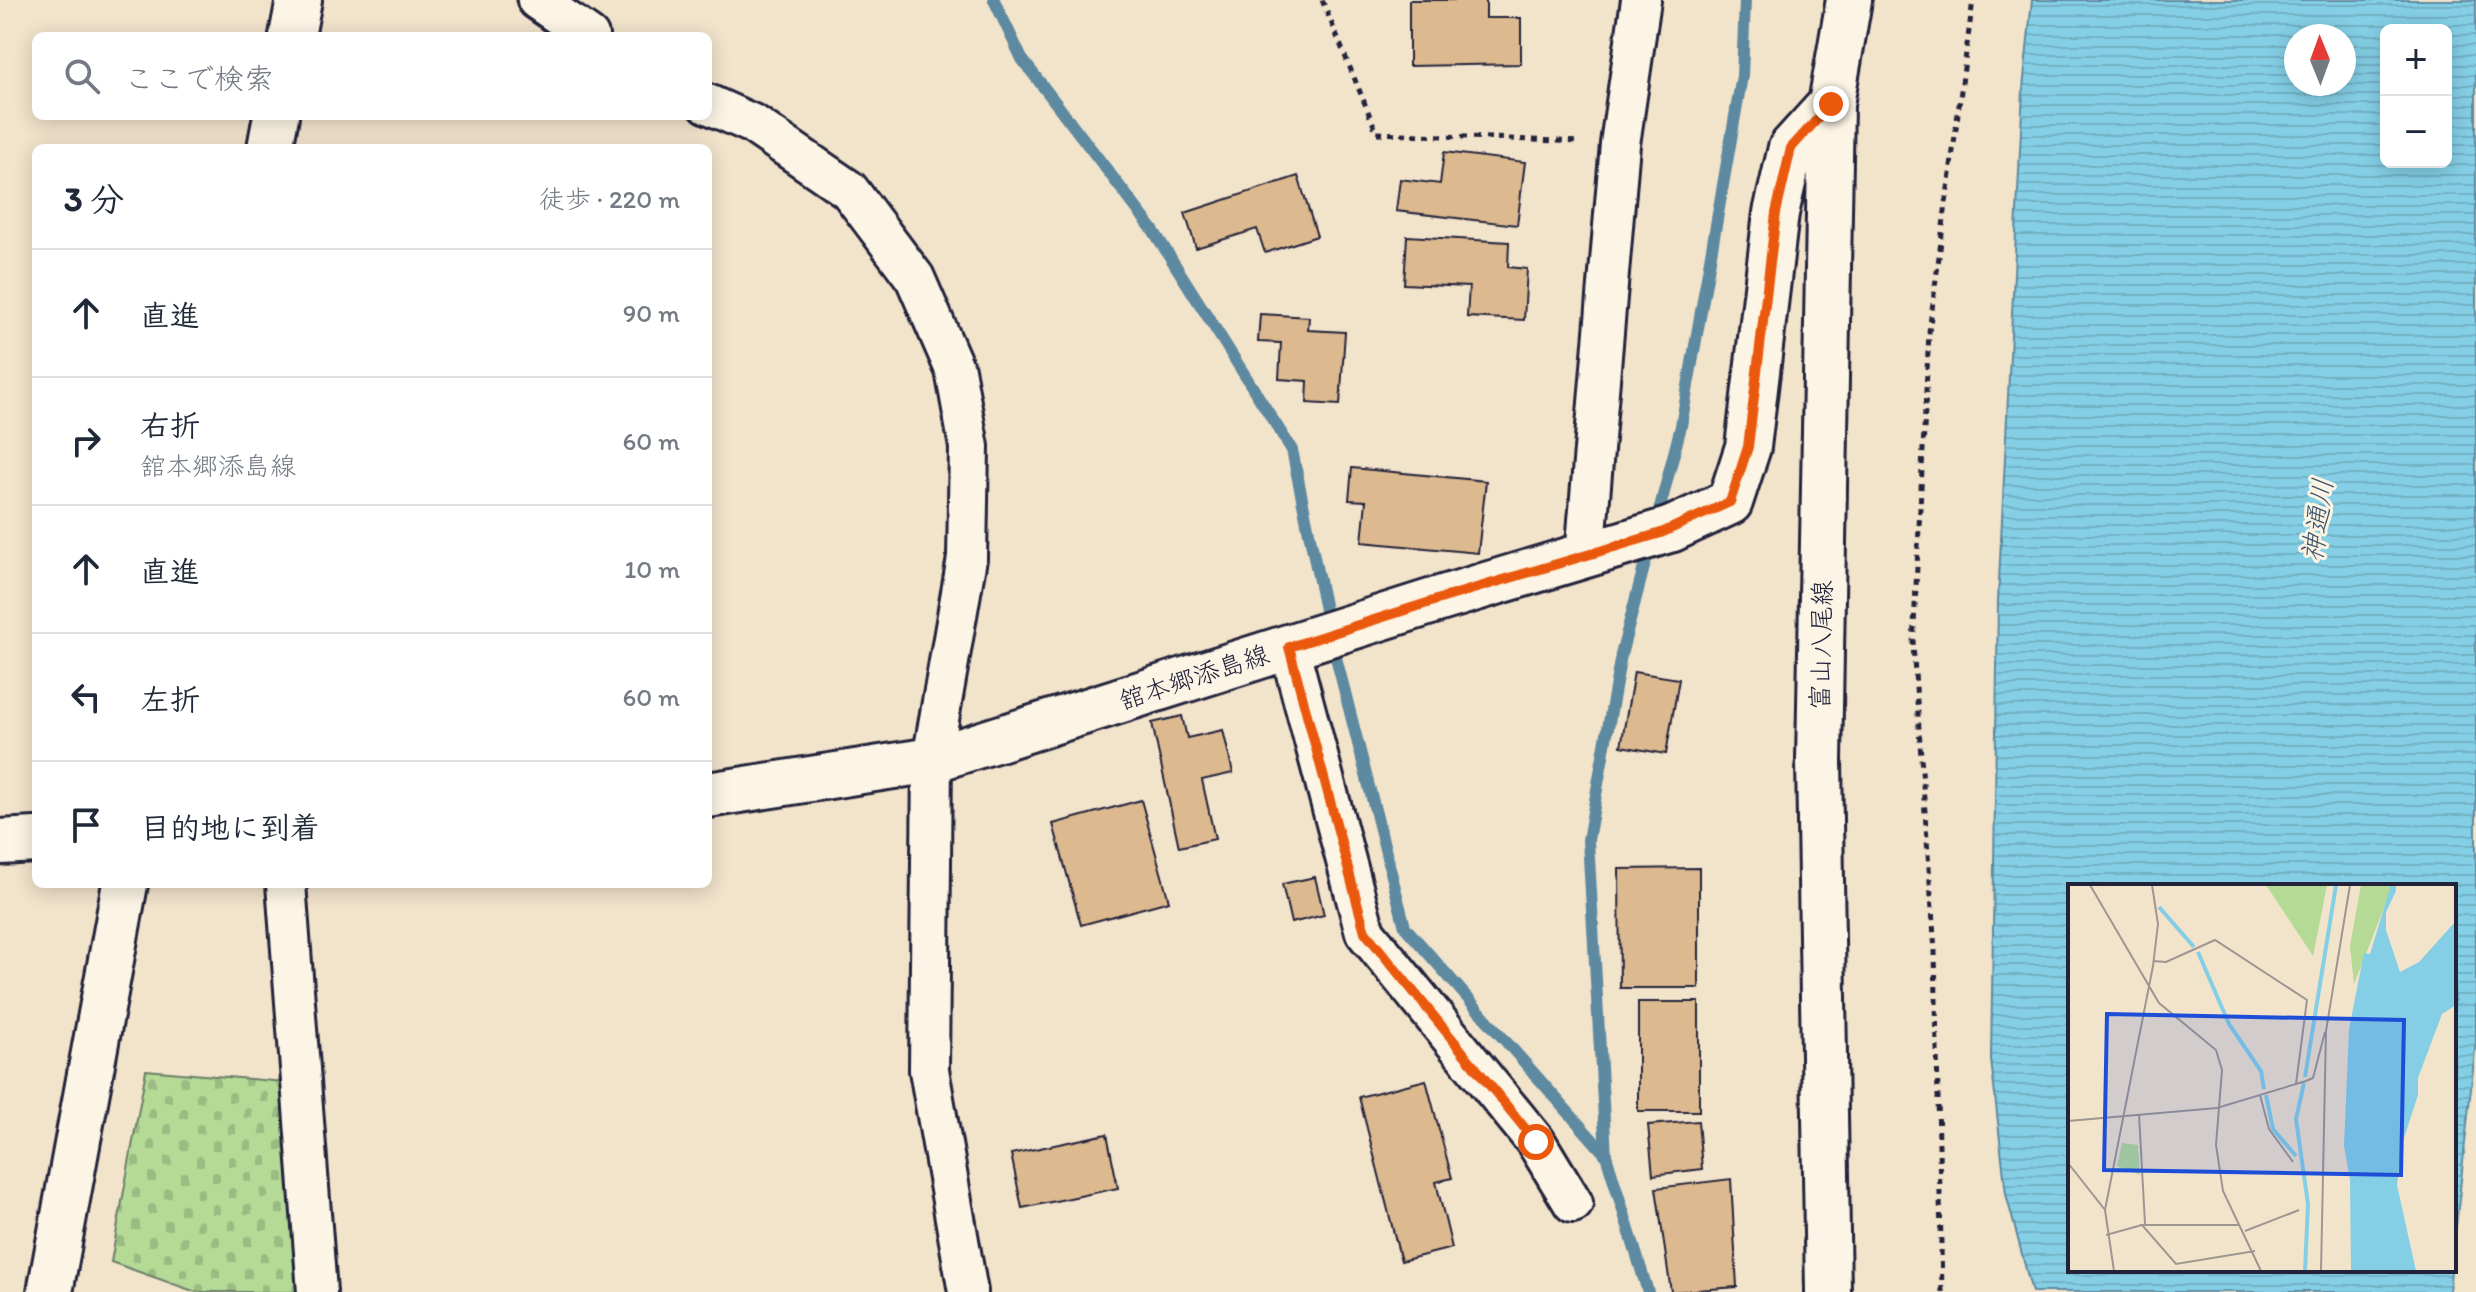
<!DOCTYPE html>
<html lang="ja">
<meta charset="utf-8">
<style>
body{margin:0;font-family:Itim,"Klee One",sans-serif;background:#f2f2f3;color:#1f2937}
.controls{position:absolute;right:24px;top:24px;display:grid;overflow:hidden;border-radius:12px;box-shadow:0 4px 20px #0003}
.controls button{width:72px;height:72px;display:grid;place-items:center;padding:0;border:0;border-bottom:2px solid #e0e1e3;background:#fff;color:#1f2937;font:40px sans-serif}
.compass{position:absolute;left:2284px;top:24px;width:72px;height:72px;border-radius:50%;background:#fff;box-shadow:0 4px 20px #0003;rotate:359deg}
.stop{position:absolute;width:24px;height:24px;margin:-18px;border:6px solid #ea580c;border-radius:50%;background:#fff}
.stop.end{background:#ea580c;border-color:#fff;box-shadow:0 2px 8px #0008}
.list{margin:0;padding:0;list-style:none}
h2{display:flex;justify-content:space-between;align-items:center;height:104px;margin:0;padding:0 32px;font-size:34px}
h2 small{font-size:26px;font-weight:400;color:#747a83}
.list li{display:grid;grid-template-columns:52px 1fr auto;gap:24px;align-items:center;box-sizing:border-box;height:128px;padding:0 32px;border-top:2px solid #e0e1e3}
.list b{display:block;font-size:30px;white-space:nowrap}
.list p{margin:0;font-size:26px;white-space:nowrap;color:#747a83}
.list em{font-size:26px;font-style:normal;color:#747a83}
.icon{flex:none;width:44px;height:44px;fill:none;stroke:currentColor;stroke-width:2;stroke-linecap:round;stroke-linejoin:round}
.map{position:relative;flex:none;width:2476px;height:1292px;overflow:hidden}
.search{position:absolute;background:#fff;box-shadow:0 4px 20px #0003;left:32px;top:32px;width:680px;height:88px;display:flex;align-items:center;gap:20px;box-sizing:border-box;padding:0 28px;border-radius:12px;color:#747a83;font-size:30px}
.panel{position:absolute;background:#fff;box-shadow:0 4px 20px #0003;left:32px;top:144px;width:680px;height:744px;border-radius:12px}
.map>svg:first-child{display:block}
</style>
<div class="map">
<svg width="2476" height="1292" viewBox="0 0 2476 1292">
<defs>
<pattern id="cemetery-stones" width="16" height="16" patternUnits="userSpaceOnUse" patternTransform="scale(2)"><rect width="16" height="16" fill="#b4da96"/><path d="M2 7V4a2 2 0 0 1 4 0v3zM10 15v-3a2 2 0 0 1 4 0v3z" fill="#9abb82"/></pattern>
<pattern id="water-rules" width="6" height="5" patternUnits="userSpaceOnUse" patternTransform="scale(2)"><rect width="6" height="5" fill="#84cfe5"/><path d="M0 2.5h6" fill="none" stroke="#72b1c5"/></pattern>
</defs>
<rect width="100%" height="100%" fill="#f2e3cb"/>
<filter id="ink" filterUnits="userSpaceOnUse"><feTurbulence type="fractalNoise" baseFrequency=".0125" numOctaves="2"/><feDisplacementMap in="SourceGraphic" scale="16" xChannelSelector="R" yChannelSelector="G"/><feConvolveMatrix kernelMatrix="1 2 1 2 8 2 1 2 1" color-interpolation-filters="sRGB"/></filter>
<g filter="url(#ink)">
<path fill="url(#cemetery-stones)" stroke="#6b7e68" stroke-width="2" d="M 146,1070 L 284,1082 L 299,1292 L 196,1292 L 111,1262 Z"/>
<path fill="url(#water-rules)" stroke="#5d8aa1" stroke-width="2" fill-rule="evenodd" d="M 2032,0 L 2476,0 L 2476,1041 L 2454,1245 L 2454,886 L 2070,886 L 2070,1270 L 2451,1270 L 2449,1292 L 2032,1292 L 2006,1194 L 1991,1060 L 1998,601 L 2023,89 ZM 2386,30 L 2446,30 L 2446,162 L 2386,162 ZM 2296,36 L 2344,36 L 2344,84 L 2296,84 Z"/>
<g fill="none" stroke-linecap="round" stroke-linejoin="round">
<path stroke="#5d8aa1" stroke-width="12" d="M 994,0 L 1022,59 L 1153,230 L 1292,450 L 1330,634 L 1405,927 L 1606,1155
M 1656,523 L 1681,426 L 1742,76 L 1745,0
M 1648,1292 L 1606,1155 L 1588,840 L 1621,655 L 1650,544"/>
</g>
<path fill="#dcb98e" stroke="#22223b" stroke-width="2" d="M 1409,0 L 1486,0 L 1486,18 L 1521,18 L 1521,64 L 1409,66 Z
M 1444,152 L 1525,162 L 1517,225 L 1396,211 L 1400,179 L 1440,184 Z
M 1298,176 L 1317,236 L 1265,253 L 1257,229 L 1196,248 L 1185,213 Z
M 1407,236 L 1509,242 L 1508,267 L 1527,269 L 1524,320 L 1467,317 L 1469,287 L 1404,284 Z
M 1260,314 L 1309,317 L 1308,330 L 1345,332 L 1340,405 L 1307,403 L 1308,381 L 1279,379 L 1281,343 L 1258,342 Z
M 1352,468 L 1486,481 L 1478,553 L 1362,542 L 1366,501 L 1349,500 Z
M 1634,672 L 1679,679 L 1666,754 L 1621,746 Z
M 1182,716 L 1187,738 L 1223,730 L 1233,773 L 1202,780 L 1215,839 L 1179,847 L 1152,723 Z
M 1141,800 L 1169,901 L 1081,925 L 1053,824 Z
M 1699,868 L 1699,988 L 1620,988 L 1619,869 Z
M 1315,877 L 1324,915 L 1291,923 L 1282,884 Z
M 1638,1002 L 1699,1002 L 1699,1111 L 1638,1111 Z
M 1426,1080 L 1452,1178 L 1436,1182 L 1452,1248 L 1401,1261 L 1359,1097 Z
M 1698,1121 L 1702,1169 L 1653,1175 L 1648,1125 Z
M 1107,1134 L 1118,1188 L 1022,1208 L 1011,1154 Z
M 1731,1179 L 1737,1287 L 1671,1292 L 1656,1188 Z"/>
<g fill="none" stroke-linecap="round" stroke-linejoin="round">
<g stroke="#22223b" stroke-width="44">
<path id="street" d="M 537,0 L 589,36
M 708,104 L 753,124 L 849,190 L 915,278 L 955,370 L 969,447 L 967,558 L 932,760 L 929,1070 L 968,1292
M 1585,556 L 1620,144 L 1641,0
M 1289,647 L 1365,932 L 1536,1142 L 1573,1203
M 286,884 L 317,1292"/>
</g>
<g stroke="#22223b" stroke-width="50">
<path id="secondary" d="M 292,36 L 299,0
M 270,148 L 276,116
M 708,795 L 932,760 L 1443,598 L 1672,529
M 0,842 L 36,840
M 50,1292 L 125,884"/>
</g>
<g stroke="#22223b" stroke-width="50">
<path id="primary" d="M 1672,529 L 1730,502 L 1748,447 L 1776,213 L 1791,148 L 1831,104
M 1828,1292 L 1819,761 L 1831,104 L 1849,0"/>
</g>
<path stroke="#22223b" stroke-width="5" stroke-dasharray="6 6" stroke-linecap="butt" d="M 1322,0 L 1377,133 L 1579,142
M 1942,1292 L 1935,951 L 1913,645 L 1929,332 L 1973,0"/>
<use href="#street" stroke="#fcf5e5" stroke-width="38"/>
<use href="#secondary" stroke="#fcf5e5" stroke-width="44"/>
<use href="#primary" stroke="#fcf5e5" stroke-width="44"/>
</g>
</g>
<g fill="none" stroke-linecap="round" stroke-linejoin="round" filter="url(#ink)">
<path stroke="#ea580c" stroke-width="10" d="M 1536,1142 L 1365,932 L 1289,647 L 1443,598 L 1661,533 L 1730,502 L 1748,447 L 1776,213 L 1791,148 L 1831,104"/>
</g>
<g text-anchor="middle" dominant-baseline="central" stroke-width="6" stroke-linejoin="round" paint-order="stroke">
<g font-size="26" fill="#22223b" stroke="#fcf5e5">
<text transform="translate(1821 645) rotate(-89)">富山八尾線</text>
<text transform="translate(1194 677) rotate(-18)">舘本郷添島線</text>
</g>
<g font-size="28" font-style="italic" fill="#3f566e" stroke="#fcf5e5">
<text transform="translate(2317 520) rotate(-82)">神通川</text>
</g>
</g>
<g transform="translate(2068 884)">
<rect width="388" height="388" fill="#f2e3cb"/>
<path d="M 198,1 L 259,1 L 245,72 ZM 293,1 L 325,1 L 286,100 L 282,62 Z" fill="#b4da96"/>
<path d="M 54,259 L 70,261 L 72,291 L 49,282 Z" fill="#b4da96"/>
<path d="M 323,1 L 328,1 L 328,7 L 318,28 L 318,46 L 332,88 L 351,78 L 388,37 L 388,121 L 374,130 L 350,194 L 350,211 L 334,260 L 329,301 L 348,387 L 283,387 L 282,296 L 276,262 L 281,145 L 296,69 L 302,70 Z" fill="#84cfe5"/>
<path fill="none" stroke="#84cfe5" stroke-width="4" d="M 91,23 L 126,63M 130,68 L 161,140 L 193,187 L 196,205M 237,193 L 268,1M 236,199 L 228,235 L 240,320 L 237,387M 198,211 L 205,245 L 228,272"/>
<path fill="none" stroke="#9f9691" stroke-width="2" d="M 22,1 L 91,119 L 148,166 L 154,186 L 148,261 L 155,307 L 193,387M 85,77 L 98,78 L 147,56 L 239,116 L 228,200M 192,211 L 201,245 L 225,278M 71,230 L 77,340M 0,237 L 149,224 L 238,197 L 245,194 L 257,148M 0,279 L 37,326 L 46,387M 37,326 L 85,82 L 90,40 L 84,1M 171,341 L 74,341 L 108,380 L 187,367M 177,347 L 231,326M 38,351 L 74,341M 253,387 L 258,147 L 282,1"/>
<path fill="#1d4ed8" fill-opacity="0.15" stroke="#1d4ed8" stroke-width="4" d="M 39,130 L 336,136 L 333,291 L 36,286 Z"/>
<rect width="388" height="388" fill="none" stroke="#22223b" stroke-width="4"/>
</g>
</svg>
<div class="controls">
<button>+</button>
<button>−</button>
</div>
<svg class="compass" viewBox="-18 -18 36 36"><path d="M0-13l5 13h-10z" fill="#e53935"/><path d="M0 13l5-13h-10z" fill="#747a83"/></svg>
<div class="stop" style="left:1536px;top:1142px"></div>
<div class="stop end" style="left:1831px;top:104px"></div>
<div class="search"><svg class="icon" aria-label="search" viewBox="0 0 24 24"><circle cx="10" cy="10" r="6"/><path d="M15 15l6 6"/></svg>ここで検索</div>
<section class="panel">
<h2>3 分<small>徒歩 · 220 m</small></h2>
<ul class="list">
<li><svg class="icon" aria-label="ahead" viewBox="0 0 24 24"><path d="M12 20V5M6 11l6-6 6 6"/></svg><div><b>直進</b></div><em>90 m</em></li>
<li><svg class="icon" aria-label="right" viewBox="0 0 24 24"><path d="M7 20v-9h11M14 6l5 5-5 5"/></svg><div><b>右折</b><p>舘本郷添島線</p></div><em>60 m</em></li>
<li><svg class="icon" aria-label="ahead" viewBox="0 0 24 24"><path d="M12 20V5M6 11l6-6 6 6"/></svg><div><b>直進</b></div><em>10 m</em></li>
<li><svg class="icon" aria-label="left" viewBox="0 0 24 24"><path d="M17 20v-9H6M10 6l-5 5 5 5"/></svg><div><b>左折</b></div><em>60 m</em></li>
<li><svg class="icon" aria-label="arrive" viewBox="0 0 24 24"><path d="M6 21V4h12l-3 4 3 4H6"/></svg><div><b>目的地に到着</b></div></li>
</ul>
</section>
</div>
